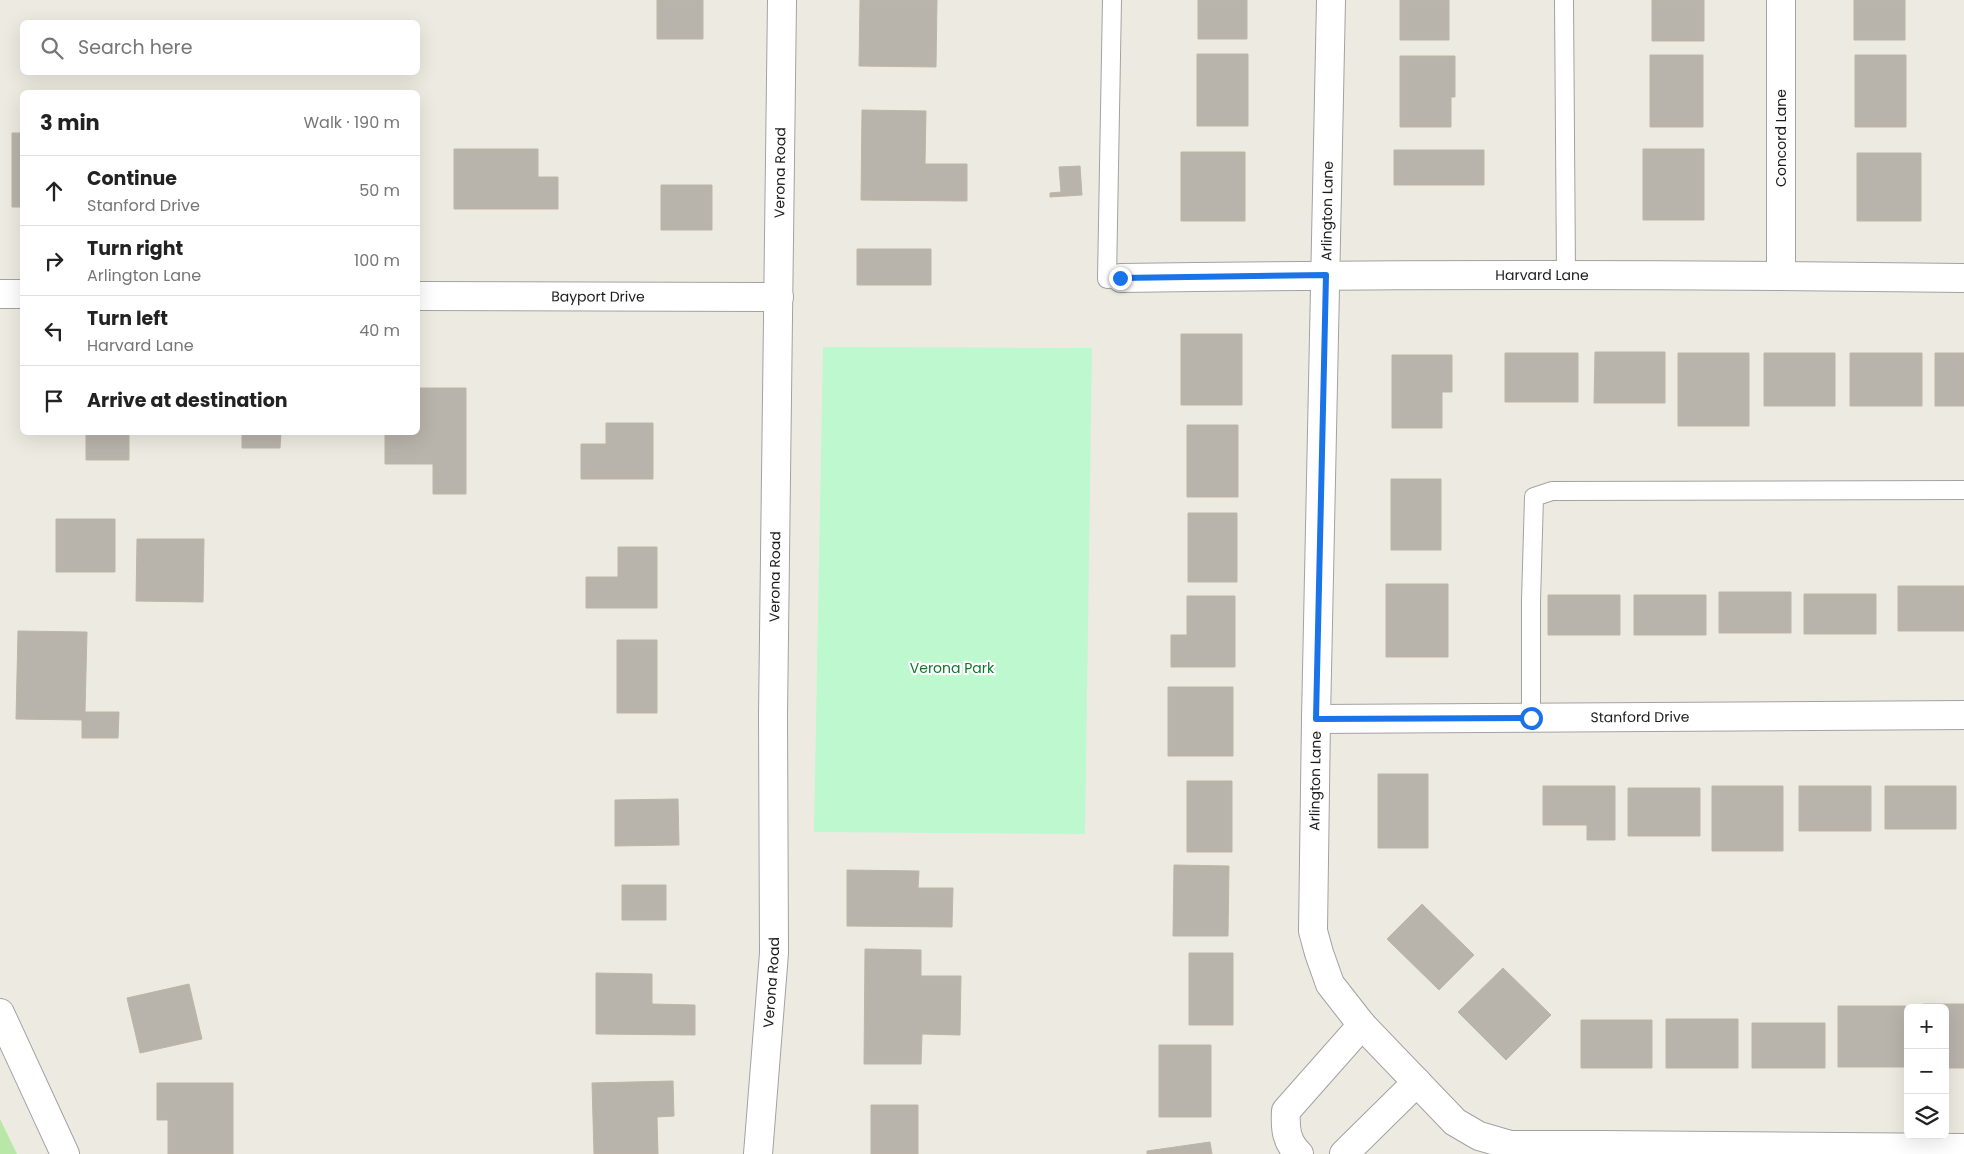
<!DOCTYPE html>
<meta charset="utf-8">
<style>
body{margin:0;font-family:Poppins,sans-serif;background:#f6f6f6;color:#222}
.controls{position:absolute;right:15px;bottom:15px;display:grid;overflow:hidden;border-radius:8px;box-shadow:0 5px 20px #0002}
.controls button{width:45px;height:45px;display:grid;place-items:center;padding:0;border:0;border-bottom:1px solid #e0e0e0;background:#fff;color:#222;font:25px sans-serif}
.stop{position:absolute;width:15px;height:15px;margin:-11px;border:4px solid #1a73e8;border-radius:50%;background:#fff}
.stop.end{background:#1a73e8;border-color:#fff;box-shadow:0 1px 5px #0008}
.list{margin:0;padding:0;list-style:none}
h2{display:flex;justify-content:space-between;align-items:center;height:65px;margin:0;padding:0 20px;font-size:21px}
h2 small{font-size:16px;font-weight:400;color:#767676}
.list li{display:grid;grid-template-columns:32px 1fr auto;gap:15px;align-items:center;box-sizing:border-box;height:70px;padding:0 20px;border-top:1px solid #e0e0e0}
.list b{display:block;font-size:19px;white-space:nowrap}
.list p{margin:0;font-size:16px;white-space:nowrap;color:#767676}
.list em{font-size:16px;font-style:normal;color:#767676}
.icon{flex:none;width:28px;height:28px;fill:none;stroke:currentColor;stroke-width:2;stroke-linecap:round;stroke-linejoin:round}
.map{position:relative;flex:none;width:1964px;height:1154px;overflow:hidden}
.search{position:absolute;background:#fff;box-shadow:0 5px 20px #0002;left:20px;top:20px;width:400px;height:55px;display:flex;align-items:center;gap:12px;box-sizing:border-box;padding:0 18px;border-radius:8px;color:#767676;font-size:19px}
.panel{position:absolute;background:#fff;box-shadow:0 5px 20px #0002;left:20px;top:90px;width:400px;height:345px;border-radius:8px}
.map>svg:first-child{display:block}
</style>
<div class="map">
<svg width="1964" height="1154" viewBox="0 0 1964 1154">
<rect width="100%" height="100%" fill="#edebe1"/>
<path fill="#b9e7a7" d="M 0,1119 L 17,1154 L 0,1154 Z"/>
<path fill="#bdf8ce" d="M 823,347 L 1092,348 L 1085,834 L 814,832 Z"/>
<path fill="#b9b4ab" stroke="#beb5a4" d="M 657,0 L 703,0 L 703,39 L 657,39 Z
M 860,0 L 937,0 L 936,67 L 859,66 Z
M 1198,0 L 1247,0 L 1247,39 L 1198,39 Z
M 1400,0 L 1449,0 L 1449,40 L 1400,40 Z
M 1652,0 L 1704,0 L 1704,41 L 1652,41 Z
M 1854,0 L 1905,0 L 1905,40 L 1854,40 Z
M 1197,54 L 1248,54 L 1248,126 L 1197,126 Z
M 1650,55 L 1703,55 L 1703,127 L 1650,127 Z
M 1855,55 L 1906,55 L 1906,127 L 1855,127 Z
M 1400,56 L 1455,56 L 1455,97 L 1451,97 L 1451,127 L 1400,127 Z
M 862,110 L 926,111 L 925,164 L 967,164 L 967,201 L 861,200 Z
M 12,133 L 22,133 L 22,207 L 12,207 Z
M 454,149 L 538,149 L 538,177 L 558,177 L 558,209 L 454,209 Z
M 1643,149 L 1704,149 L 1704,220 L 1643,220 Z
M 1394,150 L 1484,150 L 1484,185 L 1394,185 Z
M 1181,152 L 1245,152 L 1245,221 L 1181,221 Z
M 1857,153 L 1921,153 L 1921,221 L 1857,221 Z
M 1080,166 L 1082,195 L 1050,197 L 1050,193 L 1061,192 L 1059,167 Z
M 661,185 L 712,185 L 712,230 L 661,230 Z
M 857,249 L 931,249 L 931,285 L 857,285 Z
M 1181,334 L 1242,334 L 1242,405 L 1181,405 Z
M 1595,352 L 1665,352 L 1665,403 L 1594,403 Z
M 1505,353 L 1578,353 L 1578,402 L 1505,402 Z
M 1678,353 L 1749,353 L 1749,426 L 1678,426 Z
M 1764,353 L 1835,353 L 1835,406 L 1764,406 Z
M 1850,353 L 1922,353 L 1922,406 L 1850,406 Z
M 1935,353 L 1964,353 L 1964,406 L 1935,406 Z
M 1392,355 L 1452,355 L 1452,392 L 1442,392 L 1442,428 L 1392,428 Z
M 418,388 L 466,388 L 466,494 L 433,494 L 433,464 L 385,464 L 385,432 L 418,432 Z
M 606,423 L 653,423 L 653,479 L 581,479 L 581,444 L 606,444 Z
M 1187,425 L 1238,425 L 1238,497 L 1187,497 Z
M 86,432 L 129,432 L 129,460 L 86,460 Z
M 242,432 L 281,432 L 280,448 L 242,448 Z
M 1391,479 L 1441,479 L 1441,550 L 1391,550 Z
M 1188,513 L 1237,513 L 1237,582 L 1188,582 Z
M 56,519 L 115,519 L 115,572 L 56,572 Z
M 137,539 L 204,539 L 203,602 L 136,601 Z
M 618,547 L 657,547 L 657,608 L 586,608 L 586,577 L 618,577 Z
M 1386,584 L 1448,584 L 1448,657 L 1386,657 Z
M 1898,586 L 1964,586 L 1964,631 L 1898,631 Z
M 1719,592 L 1791,592 L 1791,633 L 1719,633 Z
M 1804,594 L 1876,594 L 1876,634 L 1804,634 Z
M 1548,595 L 1620,595 L 1620,635 L 1548,635 Z
M 1634,595 L 1706,595 L 1706,635 L 1634,635 Z
M 1187,596 L 1235,596 L 1235,667 L 1171,667 L 1171,635 L 1187,635 Z
M 18,631 L 87,632 L 85,712 L 119,712 L 118,738 L 82,738 L 82,720 L 16,719 Z
M 617,640 L 657,640 L 657,713 L 617,713 Z
M 1168,687 L 1233,687 L 1233,756 L 1168,756 Z
M 1378,774 L 1428,774 L 1428,848 L 1378,848 Z
M 1187,781 L 1232,781 L 1232,852 L 1187,852 Z
M 1543,786 L 1615,786 L 1615,840 L 1587,840 L 1587,825 L 1543,825 Z
M 1712,786 L 1783,786 L 1783,851 L 1712,851 Z
M 1799,786 L 1871,786 L 1871,831 L 1799,831 Z
M 1885,786 L 1956,786 L 1956,829 L 1885,829 Z
M 1628,788 L 1700,788 L 1700,836 L 1628,836 Z
M 678,799 L 679,845 L 615,846 L 615,800 Z
M 1174,865 L 1229,866 L 1228,936 L 1173,936 Z
M 847,870 L 919,871 L 918,888 L 953,888 L 952,927 L 847,926 Z
M 622,885 L 666,885 L 666,920 L 622,920 Z
M 1422,904 L 1474,955 L 1439,990 L 1387,939 Z
M 865,949 L 921,950 L 921,976 L 961,976 L 960,1035 L 922,1034 L 921,1064 L 864,1064 Z
M 1189,953 L 1233,953 L 1233,1025 L 1189,1025 Z
M 1503,968 L 1551,1015 L 1506,1060 L 1458,1012 Z
M 596,973 L 652,974 L 652,1004 L 695,1005 L 695,1035 L 596,1034 Z
M 189,984 L 202,1039 L 140,1053 L 127,998 Z
M 1923,1004 L 1964,1004 L 1964,1068 L 1945,1068 L 1945,1008 L 1923,1008 Z
M 1838,1006 L 1906,1006 L 1906,1067 L 1838,1067 Z
M 1666,1019 L 1738,1019 L 1738,1068 L 1666,1068 Z
M 1581,1020 L 1652,1020 L 1652,1068 L 1581,1068 Z
M 1752,1023 L 1825,1023 L 1825,1068 L 1752,1068 Z
M 1159,1045 L 1211,1045 L 1211,1117 L 1159,1117 Z
M 673,1081 L 674,1116 L 657,1117 L 658,1154 L 594,1154 L 592,1083 Z
M 157,1083 L 233,1083 L 233,1154 L 168,1154 L 168,1120 L 157,1120 Z
M 871,1105 L 918,1105 L 918,1154 L 871,1154 Z
M 1210,1142 L 1212,1154 L 1147,1154 L 1147,1151 Z"/>
<g fill="none" stroke-linecap="round" stroke-linejoin="round">
<g stroke="#a2a2a2" stroke-width="20">
<path id="lane" d="M 1112,0 L 1107,279 L 1121,278
M 1564,0 L 1566,275
M 1531,718 L 1531,601 L 1534,497 L 1552,491 L 1964,490"/>
</g>
<g stroke="#a2a2a2" stroke-width="30">
<g id="street">
<path d="M 1331,0 L 1316,719 L 1313,931 L 1319,953 L 1330,984 L 1362,1025 L 1455,1122 L 1479,1136 L 1510,1145 L 1599,1145"/>
<path d="M 1781,0 L 1781,275"/>
<path id="s1" d="M 1121,278 C 1402,274 1683,274 1964,278"/>
<path d="M 0,294 L 22,294"/>
<path id="s2" d="M 418,296 L 779,297"/>
<path id="s3" d="M 1316,719 L 1964,715"/>
<path d="M 0,1013 L 65,1154"/>
<path id="s4" d="M 758,1154 L 774,953 L 773,715 L 782,0"/>
<path d="M 1299,1154 C 1286,1142 1285,1128 1286,1111 L 1362,1025"/>
<path d="M 1344,1154 L 1417,1082"/>
<path d="M 1593,1154 L 1599,1145 L 1964,1148"/>
</g>
</g>
<use href="#lane" stroke="#fff" stroke-width="18"/>
<use href="#street" stroke="#fff" stroke-width="28"/>
</g>
<g fill="none" stroke-linecap="round" stroke-linejoin="round">
<path stroke="#1a73e8" stroke-width="6" d="M 1120,278 L 1326,275 L 1316,719 L 1531,718"/>
</g>
<g text-anchor="middle" dominant-baseline="central" stroke-width="4.5" stroke-linejoin="round" paint-order="stroke">
<g font-size="14" fill="#1b1b1b" stroke="#fff">
<text transform="translate(1781 138) rotate(-90)">Concord Lane</text>
<text stroke="none"><textPath href="#s4" startOffset="982">Verona Road</textPath></text>
<text transform="translate(1327 211) rotate(-89)">Arlington Lane</text>
<text stroke="none"><textPath href="#s1" startOffset="421">Harvard Lane</textPath></text>
<text stroke="none"><textPath href="#s2" startOffset="180">Bayport Drive</textPath></text>
<text stroke="none"><textPath href="#s4" startOffset="578">Verona Road</textPath></text>
<text stroke="none"><textPath href="#s3" startOffset="324">Stanford Drive</textPath></text>
<text transform="translate(1315 781) rotate(-89)">Arlington Lane</text>
<text stroke="none"><textPath href="#s4" startOffset="172">Verona Road</textPath></text>
</g>
<g font-size="14" fill="#0d762c" stroke="#fff">
<text x="952" y="668">Verona Park</text>
</g>
</g>
</svg>
<div class="controls">
<button>+</button>
<button>−</button>
<button><svg class="icon" aria-label="layers" viewBox="0 0 24 24"><path d="M12 4l9 5-9 5-9-5zM3 14l9 5 9-5"/></svg></button>
</div>
<div class="stop" style="left:1531px;top:718px"></div>
<div class="stop end" style="left:1120px;top:278px"></div>
<div class="search"><svg class="icon" aria-label="search" viewBox="0 0 24 24"><circle cx="10" cy="10" r="6"/><path d="M15 15l6 6"/></svg>Search here</div>
<section class="panel">
<h2>3 min<small>Walk · 190 m</small></h2>
<ul class="list">
<li><svg class="icon" aria-label="ahead" viewBox="0 0 24 24"><path d="M12 20V5M6 11l6-6 6 6"/></svg><div><b>Continue</b><p>Stanford Drive</p></div><em>50 m</em></li>
<li><svg class="icon" aria-label="right" viewBox="0 0 24 24"><path d="M7 20v-9h11M14 6l5 5-5 5"/></svg><div><b>Turn right</b><p>Arlington Lane</p></div><em>100 m</em></li>
<li><svg class="icon" aria-label="left" viewBox="0 0 24 24"><path d="M17 20v-9H6M10 6l-5 5 5 5"/></svg><div><b>Turn left</b><p>Harvard Lane</p></div><em>40 m</em></li>
<li><svg class="icon" aria-label="arrive" viewBox="0 0 24 24"><path d="M6 21V4h12l-3 4 3 4H6"/></svg><div><b>Arrive at destination</b></div></li>
</ul>
</section>
</div>
